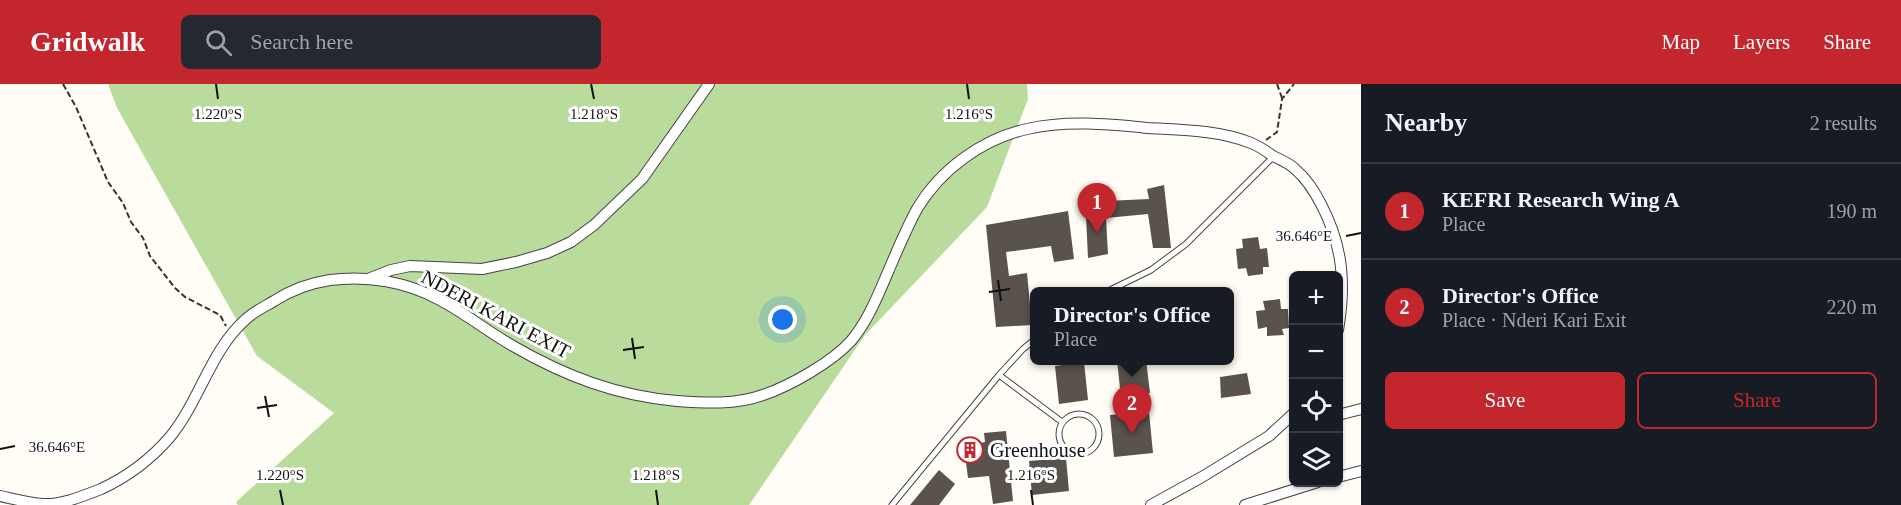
<!DOCTYPE html>
<meta charset="utf-8">
<style>
body{margin:0;font-family:Georgia,serif;background:#242831;color:#f1f3f6}
.controls{position:absolute;right:18px;bottom:18px;display:grid;overflow:hidden;border-radius:9px;box-shadow:0 2px 4px #0004}
.controls button{width:54px;height:54px;display:grid;place-items:center;padding:0;border:0;border-bottom:2px solid #363941;background:#171b24;color:#f1f3f6;font:30px sans-serif}
.you{position:absolute;left:783px;top:236px;width:21px;height:21px;margin:-15px;border:4px solid #fff;border-radius:50%;background:#1a73e8;box-shadow:0 0 0 9px #1a73e833}
.badge{display:grid;place-items:center;width:39px;height:39px;border-radius:50%;background:#c4262e;color:#fff;font-size:20px;font-weight:700}
.pin{position:absolute;translate:-50% -50px;filter:drop-shadow(0 2px 3px #0008)}
.pin::after{content:'';position:absolute;top:32px;width:21px;height:18px;background:inherit;clip-path:polygon(0 0,100% 0,50% 100%)}
.popup{position:absolute;left:1030px;top:203px;width:204px;height:78px;box-sizing:border-box;display:grid;place-content:center;border-radius:9px;background:#171b24;filter:drop-shadow(0 2px 4px #0005);font-size:20px;white-space:nowrap;color:#9ea1a6}
.popup b{font-size:22px;color:#f1f3f6}
.popup::after{content:'';position:absolute;left:50%;top:100%;margin-left:-12px;border:12px solid transparent;border-top-color:#171b24}
.list{margin:0;padding:0;list-style:none}
h2{display:flex;justify-content:space-between;align-items:center;height:78px;margin:0;padding:0 24px;font-size:26px}
h2 small{font-size:20px;font-weight:400;color:#9ea1a6}
.list li{display:grid;grid-template-columns:39px 1fr auto;gap:18px;align-items:center;box-sizing:border-box;height:96px;padding:0 24px;border-top:2px solid #363941}
.list b{display:block;font-size:22px;white-space:nowrap}
.list p{margin:0;font-size:20px;white-space:nowrap;color:#9ea1a6}
.list em{font-size:20px;font-style:normal;color:#9ea1a6}
.actions{display:flex;gap:12px;padding:18px 24px}
.actions a{flex:1;padding:14px 0;border:2px solid #c4262e;border-radius:9px;text-align:center;font-size:21px;color:#c4262e}
.actions .main{background:#c4262e;color:#fff}
.icon{flex:none;width:33px;height:33px;fill:none;stroke:currentColor;stroke-width:2;stroke-linecap:round;stroke-linejoin:round}
.map{position:relative;flex:none;width:1361px;height:421px;overflow:hidden}
header{display:flex;align-items:center;gap:36px;box-sizing:border-box;height:84px;padding:0 30px;background:#c4262e;color:#fff}
header strong{font-size:28px}
nav{display:flex;gap:33px;margin-inline-start:auto;font-size:21px}
.search{width:420px;height:54px;background:#242831;display:flex;align-items:center;gap:15px;box-sizing:border-box;padding:0 21px;border-radius:9px;color:#9ea1a6;font-size:22px}
main{display:flex}
aside{flex:1;background:#171b24}
.map>svg:first-child{display:block}
</style>
<header>
<strong>Gridwalk</strong>
<div class="search"><svg class="icon" aria-label="search" viewBox="0 0 24 24"><circle cx="10" cy="10" r="6"/><path d="M15 15l6 6"/></svg>Search here</div>
<nav><a>Map</a><a>Layers</a><a>Share</a></nav>
</header>
<main>
<div class="map">
<svg width="1361" height="421" viewBox="0 0 1361 421">
<rect width="100%" height="100%" fill="#fffdf5"/>
<path fill="#b9dc9c" d="M 108,0 L 1027,0 L 1028,15 L 987,123 L 865,251 L 749,421 L 238,421 L 236,418 L 334,329 L 257,272 L 117,24 Z"/>
<path fill="#5a524d" d="M 1164,101 L 1171,164 L 1153,164 L 1148,130 L 1106,134 L 1108,170 L 1088,174 L 1085,111 L 1104,108 L 1106,117 L 1149,115 L 1147,105 Z
M 1068,127 L 1074,175 L 1054,178 L 1051,162 L 1006,168 L 1009,192 L 1027,189 L 1032,241 L 996,243 L 986,141 Z
M 1258,153 L 1260,165 L 1267,164 L 1269,183 L 1263,183 L 1263,190 L 1248,192 L 1246,184 L 1238,185 L 1236,165 L 1243,164 L 1242,155 Z
M 1280,215 L 1281,225 L 1288,225 L 1289,244 L 1282,245 L 1284,251 L 1267,252 L 1267,243 L 1258,245 L 1256,227 L 1265,226 L 1263,217 Z
M 1117,276 L 1146,276 L 1150,309 L 1121,314 Z
M 1084,278 L 1088,316 L 1059,320 L 1055,282 Z
M 1247,289 L 1251,310 L 1221,314 L 1220,293 Z
M 1149,328 L 1153,369 L 1114,373 L 1110,331 Z
M 1006,347 L 1013,417 L 993,420 L 989,392 L 968,394 L 964,363 L 985,358 L 984,349 Z
M 1066,374 L 1069,407 L 1032,411 L 1029,377 Z
M 939,386 L 955,400 L 939,421 L 910,421 Z"/>
<g fill="none" stroke-linecap="round" stroke-linejoin="round">
<g stroke="#444" stroke-width="7">
<path id="service" d="M 1106,208 L 1151,186 L 1186,160 L 1274,72
M 999,291 L 1062,338
M1059 350a20 20 0 1 1 40 0a20 20 0 1 1-40 0Z
M 892,421 L 999,291 L 1023,265 L 1034,256"/>
</g>
<g stroke="#444" stroke-width="12">
<path id="minor" d="M 368,195 L 391,186 L 410,182 L 482,185 L 516,178 L 547,169 L 571,158 L 594,141 L 642,95 L 709,0
M 1338,331 L 1361,325
M 1338,393 L 1361,387
M 0,412 C 14,415 29,419 43,420 C 62,421 83,412 101,405 C 127,393 151,375 170,353 C 199,318 211,266 245,236 C 253,228 264,223 274,217 C 291,206 310,199 330,196 C 368,191 407,198 440,216 C 465,229 488,248 513,262 C 565,292 617,312 677,317 C 705,319 736,321 763,311 C 790,302 832,278 851,257 C 868,237 878,211 888,188 C 897,167 906,145 917,125 C 940,86 982,55 1027,45 C 1067,36 1107,40 1148,44 C 1181,46 1219,46 1251,59 C 1259,62 1266,67 1273,72 C 1281,76 1289,79 1295,85 C 1307,95 1314,107 1321,120 C 1343,162 1346,200 1338,246
M 1151,421 L 1202,393 L 1269,352 L 1294,329
M 1245,421 L 1318,398"/>
</g>
<path stroke="#333" stroke-width="2" stroke-dasharray="6 3" stroke-linecap="butt" d="M 63,0 L 76,23 L 108,98 L 123,119 L 131,138 L 143,154 L 150,172 L 175,204 L 185,213 L 220,231 L 226,242
M 1277,0 L 1282,14
M 1266,56 L 1277,48 L 1282,15 L 1294,0"/>
<use href="#service" stroke="#fff" stroke-width="5"/>
<use href="#minor" stroke="#fff" stroke-width="10"/>
</g>
<path fill="none" stroke="#111" stroke-width="2" d="M 216,0 L 218,15M 591,0 L 594,15M 967,0 L 969,15M 1346,152 L 1361,149M 998,196 L 1001,217M 989,208 L 1010,205M 632,254 L 635,275M 623,266 L 644,263M 265,312 L 269,333M 257,324 L 277,321M 0,365 L 15,362M 280,406 L 283,421M 656,406 L 658,421M 1031,406 L 1033,421"/>
<defs>
<g id="building-ring" transform="scale(1.35)"><circle r="9.5" fill="#fff" stroke="#c4262e" stroke-width="1.5"/><path d="M-4-6H4V6H1V3H-1V6H-4ZM-2.5-4.3h1.7v1.8h-1.7ZM.8-4.3h1.7v1.8H.8ZM-2.5-1h1.7V.8h-1.7ZM.8-1h1.7V.8H.8Z" fill="#c4262e"/></g>
</defs>
<g fill-rule="evenodd">
<use href="#building-ring" x="970" y="366"/>
</g>
<g text-anchor="middle" dominant-baseline="central" stroke-width="6" stroke-linejoin="round" paint-order="stroke">
<g font-size="20" fill="#111" stroke="#fff">
<text transform="translate(496 230) rotate(28)">NDERI KARI EXIT</text>
</g>
<g font-size="20" fill="#111" stroke="#fff" text-anchor="start">
<text x="990" y="366">Greenhouse</text>
</g>
</g>
<g font-size="15" text-anchor="middle" fill="#111" stroke="#fff" stroke-width="6" stroke-linejoin="round" paint-order="stroke">
<text x="218" y="35">1.220°S</text>
<text x="594" y="35">1.218°S</text>
<text x="969" y="35">1.216°S</text>
<text x="1304" y="157">36.646°E</text>
<text x="57" y="368">36.646°E</text>
<text x="280" y="396">1.220°S</text>
<text x="656" y="396">1.218°S</text>
<text x="1031" y="396">1.216°S</text>
</g>
</svg>
<div class="controls">
<button>+</button>
<button>−</button>
<button><svg class="icon" aria-label="locate" viewBox="0 0 24 24"><circle cx="12" cy="12" r="6"/><path d="M12 2v4M12 18v4M2 12h4M18 12h4"/></svg></button>
<button><svg class="icon" aria-label="layers" viewBox="0 0 24 24"><path d="M12 4l9 5-9 5-9-5zM3 14l9 5 9-5"/></svg></button>
</div>
<div class="you"></div>
<div class="pin badge" style="left:1097px;top:149px">1</div>
<div class="pin badge" style="left:1132px;top:350px">2</div>
<div class="popup"><b>Director's Office</b>Place</div>
</div>
<aside>
<h2>Nearby<small>2 results</small></h2>
<ul class="list">
<li><span class="badge">1</span><div><b>KEFRI Research Wing A</b><p>Place</p></div><em>190 m</em></li>
<li><span class="badge">2</span><div><b>Director's Office</b><p>Place · Nderi Kari Exit</p></div><em>220 m</em></li>
</ul>
<div class="actions"><a class="main">Save</a><a>Share</a></div>
</aside>
</main>
